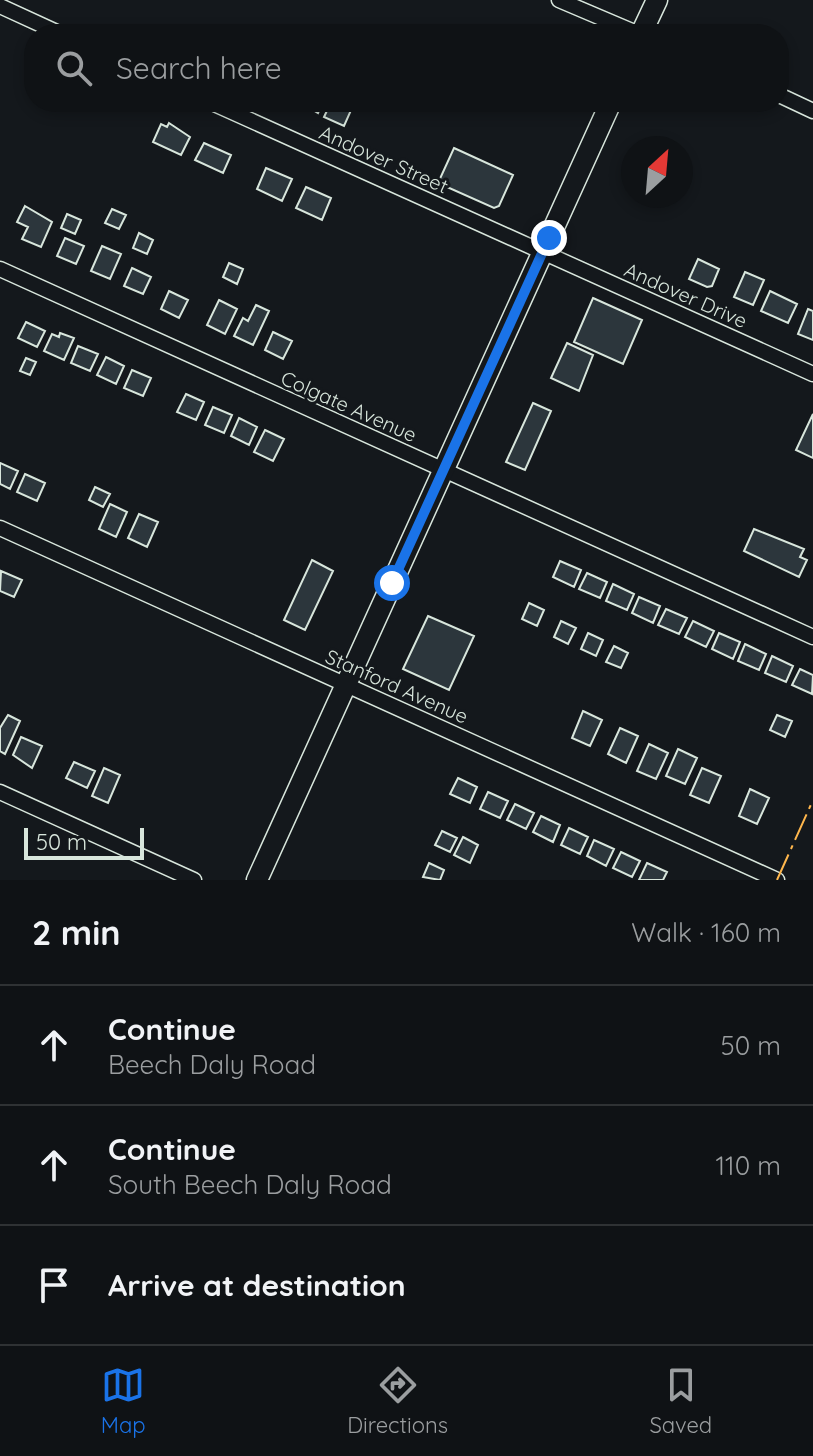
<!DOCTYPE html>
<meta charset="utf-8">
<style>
body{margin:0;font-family:Quicksand,sans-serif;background:#181b1e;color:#f1f3f6}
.compass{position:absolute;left:621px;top:136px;width:72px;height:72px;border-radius:50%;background:#0f1215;box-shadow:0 4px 12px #0003;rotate:26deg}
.scale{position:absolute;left:24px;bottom:20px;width:120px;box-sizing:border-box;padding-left:8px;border:4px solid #d8e6dc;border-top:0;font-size:22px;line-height:28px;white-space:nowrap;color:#d8e6dc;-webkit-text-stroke:6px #14181c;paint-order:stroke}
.stop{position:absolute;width:24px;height:24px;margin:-18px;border:6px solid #1a73e8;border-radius:50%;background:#fff}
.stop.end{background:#1a73e8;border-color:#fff;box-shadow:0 2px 8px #0008}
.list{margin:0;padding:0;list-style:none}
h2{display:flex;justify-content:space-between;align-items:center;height:104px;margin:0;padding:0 32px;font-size:34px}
h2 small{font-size:26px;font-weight:400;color:#9b9ea0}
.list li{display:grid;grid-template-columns:52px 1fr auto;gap:24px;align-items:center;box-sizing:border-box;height:120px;padding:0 32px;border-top:2px solid #2f3234}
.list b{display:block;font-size:30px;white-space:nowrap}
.list p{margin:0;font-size:26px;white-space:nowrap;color:#9b9ea0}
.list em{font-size:26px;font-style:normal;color:#9b9ea0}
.icon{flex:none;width:44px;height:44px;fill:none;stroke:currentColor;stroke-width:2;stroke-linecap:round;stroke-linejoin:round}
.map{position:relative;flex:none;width:813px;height:880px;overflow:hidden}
.search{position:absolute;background:#0f1215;box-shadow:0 4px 12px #0003;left:24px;right:24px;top:24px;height:88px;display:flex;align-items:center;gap:20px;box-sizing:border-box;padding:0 28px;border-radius:32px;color:#9b9ea0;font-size:30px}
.sheet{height:464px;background:#0f1215}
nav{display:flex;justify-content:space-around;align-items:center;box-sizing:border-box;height:112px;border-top:2px solid #2f3234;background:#0f1215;font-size:22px;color:#9b9ea0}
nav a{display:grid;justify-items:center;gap:4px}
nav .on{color:#1a73e8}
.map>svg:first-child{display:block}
</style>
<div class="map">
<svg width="813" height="880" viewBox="0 0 813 880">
<rect width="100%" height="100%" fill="#14181c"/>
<path fill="#2c363c" stroke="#d8e6dc" stroke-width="2" d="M 300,102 L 323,102 L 318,113 Z
M 331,102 L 352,108 L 344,126 L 324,117 Z
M 169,123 L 190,137 L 181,155 L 153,142 L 161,124 L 167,127 Z
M 204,143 L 231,155 L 223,173 L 195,160 Z
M 454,148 L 513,175 L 499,206 L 494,208 L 438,183 Z
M 266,168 L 292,179 L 282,201 L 257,189 Z
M 306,187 L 331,198 L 322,220 L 296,208 Z
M 25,206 L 52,222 L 41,247 L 22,239 L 28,227 L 17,222 Z
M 112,209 L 126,215 L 119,229 L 105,223 Z
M 67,214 L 81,220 L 75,234 L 61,228 Z
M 139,233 L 153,240 L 147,254 L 133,248 Z
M 65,238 L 84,246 L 76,264 L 57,256 Z
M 102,246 L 121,254 L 110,279 L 91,271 Z
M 698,259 L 719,269 L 712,286 L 707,287 L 689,279 Z
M 229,263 L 243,269 L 237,284 L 223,277 Z
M 132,268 L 151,277 L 143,294 L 124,286 Z
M 745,272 L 764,280 L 753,305 L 734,297 Z
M 169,291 L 188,300 L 179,318 L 161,309 Z
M 770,291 L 797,304 L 788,323 L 761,311 Z
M 593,298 L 642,320 L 623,364 L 574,342 Z
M 219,300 L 237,309 L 225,334 L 207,325 Z
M 256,305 L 269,311 L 253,345 L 234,336 L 243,318 L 248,321 Z
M 808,309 L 813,311 L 813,340 L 798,334 Z
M 26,322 L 45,331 L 37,347 L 18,338 Z
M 273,332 L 292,341 L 283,359 L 265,350 Z
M 60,333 L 74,338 L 64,360 L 44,351 L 52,334 L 59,337 Z
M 567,343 L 593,355 L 579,391 L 551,378 Z
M 78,346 L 98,354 L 90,371 L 71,363 Z
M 106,357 L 124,366 L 116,384 L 97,375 Z
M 26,358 L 36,362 L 30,375 L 20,371 Z
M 132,370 L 151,378 L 143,396 L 124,388 Z
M 186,394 L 204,402 L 196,420 L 177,412 Z
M 533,403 L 551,411 L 525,470 L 506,462 Z
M 213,407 L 232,415 L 224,433 L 205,425 Z
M 813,414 L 813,458 L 796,450 Z
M 239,418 L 257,427 L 249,445 L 231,436 Z
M 265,430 L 284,439 L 273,461 L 254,452 Z
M 0,463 L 18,471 L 10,489 L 0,484 Z
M 25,474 L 45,483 L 37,501 L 17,492 Z
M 95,487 L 110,494 L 103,507 L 89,500 Z
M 110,504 L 127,512 L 116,537 L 99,529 Z
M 139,514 L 158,522 L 147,547 L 128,538 Z
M 754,529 L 804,549 L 800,557 L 807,560 L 799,577 L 744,551 Z
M 312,560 L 333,571 L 305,630 L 284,620 Z
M 560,561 L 581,570 L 574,587 L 553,577 Z
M 1,571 L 22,580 L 14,597 L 0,591 Z
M 587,573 L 607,582 L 600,598 L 579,589 Z
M 613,584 L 634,594 L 627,610 L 606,601 Z
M 639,597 L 660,606 L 653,623 L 632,613 Z
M 529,603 L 544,610 L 537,626 L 522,619 Z
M 666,609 L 687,618 L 679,634 L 658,625 Z
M 428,616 L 474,636 L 449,690 L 403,669 Z
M 561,621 L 576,628 L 568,644 L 554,637 Z
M 693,621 L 714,631 L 706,647 L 685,637 Z
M 588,633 L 603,640 L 596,656 L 581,649 Z
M 719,633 L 740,642 L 733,659 L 712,649 Z
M 745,644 L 766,654 L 759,670 L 738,661 Z
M 614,646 L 628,653 L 621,668 L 606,662 Z
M 772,656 L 793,666 L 786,682 L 765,673 Z
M 800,669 L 813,675 L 812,694 L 792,685 Z
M 583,711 L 602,720 L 590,746 L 572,738 Z
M 8,715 L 20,721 L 5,754 L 0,751 L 0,728 Z
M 777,715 L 792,721 L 785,737 L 770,730 Z
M 620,728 L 638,736 L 626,763 L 608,754 Z
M 21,737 L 42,746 L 32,768 L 13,755 Z
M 649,744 L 668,753 L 656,779 L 637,771 Z
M 678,749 L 697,758 L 685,784 L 666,776 Z
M 74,762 L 95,771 L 87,788 L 66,778 Z
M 104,768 L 120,775 L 108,803 L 92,796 Z
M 702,768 L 721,776 L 709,803 L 690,795 Z
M 458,778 L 477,787 L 470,803 L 450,794 Z
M 750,789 L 769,798 L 757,824 L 739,816 Z
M 488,792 L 508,801 L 500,818 L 480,809 Z
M 515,804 L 534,813 L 526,829 L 507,820 Z
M 541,816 L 560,825 L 553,842 L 533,832 Z
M 569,828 L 588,837 L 580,854 L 561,845 Z
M 442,831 L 457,838 L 450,852 L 435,845 Z
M 463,837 L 478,845 L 470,863 L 454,855 Z
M 594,840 L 614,849 L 606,866 L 587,856 Z
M 621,852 L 640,861 L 632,877 L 613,868 Z
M 429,863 L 444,870 L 440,880 L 423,877 Z
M 647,863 L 667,872 L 663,880 L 639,880 Z"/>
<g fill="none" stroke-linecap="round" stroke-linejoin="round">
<g stroke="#d8e6dc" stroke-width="17">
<path id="minor" d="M 559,0 L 639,34
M 0,6 L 61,34
M 779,95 L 813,111
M 210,102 L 813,374
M 0,269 L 813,637
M 0,528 L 777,880
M 0,792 L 194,880"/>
</g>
<g stroke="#d8e6dc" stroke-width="23">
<path id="secondary" d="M 641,34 L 657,0
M 257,880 L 611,102"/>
</g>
<use href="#minor" stroke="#14181c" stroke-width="14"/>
<use href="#secondary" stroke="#14181c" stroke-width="20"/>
<path stroke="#ffb74d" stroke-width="2" stroke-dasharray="28 6 4 6" stroke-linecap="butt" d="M 777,880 L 813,800"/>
</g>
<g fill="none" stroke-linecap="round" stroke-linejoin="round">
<path stroke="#1a73e8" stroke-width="10" d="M 392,583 L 549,238"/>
</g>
<g text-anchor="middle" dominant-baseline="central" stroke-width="6" stroke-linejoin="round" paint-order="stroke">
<g font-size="20" fill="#d8e6dc" stroke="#14181c">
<text transform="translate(384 159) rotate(24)">Andover Street</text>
<text transform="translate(686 295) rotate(24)">Andover Drive</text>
<text transform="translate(349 406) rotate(24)">Colgate Avenue</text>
<text transform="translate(397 686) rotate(24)">Stanford Avenue</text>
</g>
</g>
</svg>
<svg class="compass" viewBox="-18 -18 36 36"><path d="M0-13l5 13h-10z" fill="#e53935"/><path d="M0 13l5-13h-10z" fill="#9b9ea0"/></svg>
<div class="scale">50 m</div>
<div class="stop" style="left:392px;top:583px"></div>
<div class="stop end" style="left:549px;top:238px"></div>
<div class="search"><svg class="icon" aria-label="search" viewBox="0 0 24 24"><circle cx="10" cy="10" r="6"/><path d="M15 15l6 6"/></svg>Search here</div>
</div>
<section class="sheet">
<h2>2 min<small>Walk · 160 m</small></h2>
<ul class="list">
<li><svg class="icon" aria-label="ahead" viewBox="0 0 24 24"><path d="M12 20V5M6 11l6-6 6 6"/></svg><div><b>Continue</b><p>Beech Daly Road</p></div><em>50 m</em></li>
<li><svg class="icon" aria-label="ahead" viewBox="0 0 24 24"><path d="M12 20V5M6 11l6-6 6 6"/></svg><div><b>Continue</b><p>South Beech Daly Road</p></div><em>110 m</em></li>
<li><svg class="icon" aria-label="arrive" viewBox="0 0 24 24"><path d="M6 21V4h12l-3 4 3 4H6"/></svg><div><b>Arrive at destination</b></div></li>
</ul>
</section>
<nav>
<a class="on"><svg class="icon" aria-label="map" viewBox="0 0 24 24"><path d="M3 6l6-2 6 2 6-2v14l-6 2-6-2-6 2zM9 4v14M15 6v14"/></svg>Map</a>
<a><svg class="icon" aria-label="directions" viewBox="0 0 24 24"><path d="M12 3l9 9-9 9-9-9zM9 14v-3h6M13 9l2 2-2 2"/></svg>Directions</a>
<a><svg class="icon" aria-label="saved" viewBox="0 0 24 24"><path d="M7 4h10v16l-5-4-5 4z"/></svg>Saved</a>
</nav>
